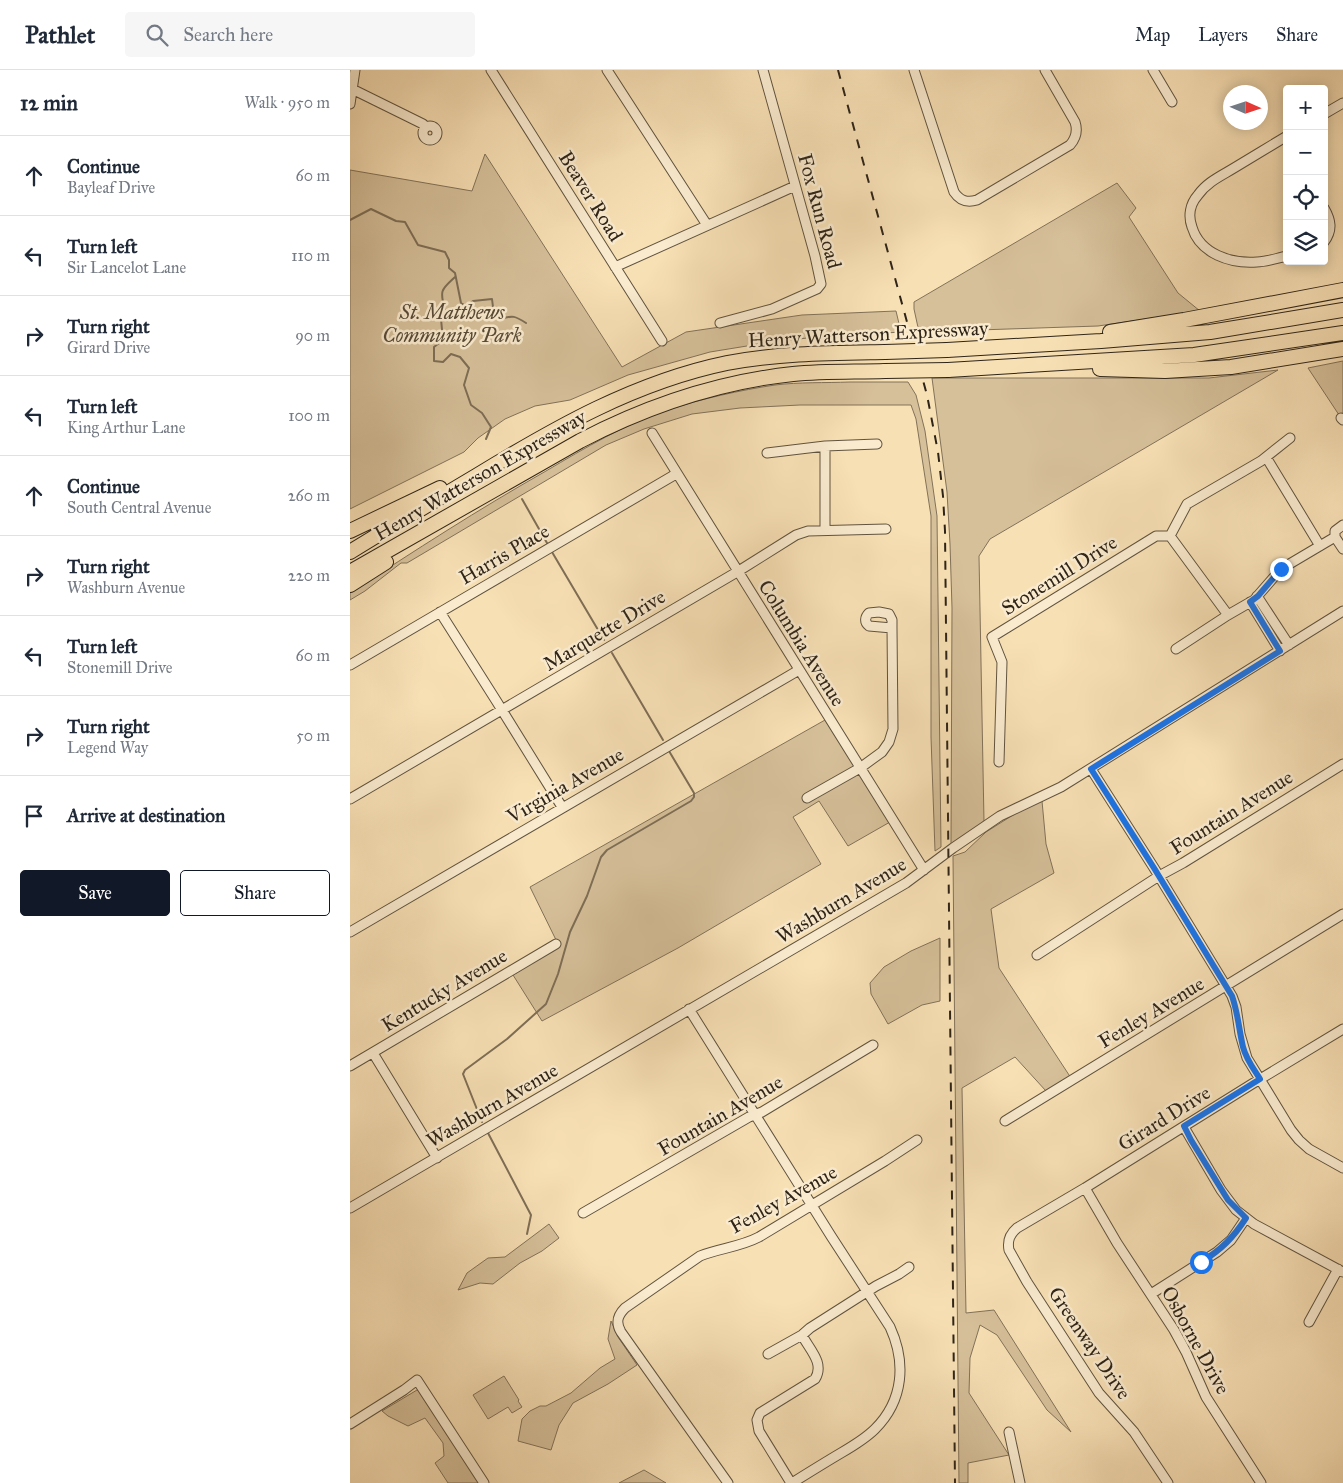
<!DOCTYPE html>
<meta charset="utf-8">
<style>
body{margin:0;font-family:"IM FELL Great Primer",serif;background:#f6f6f7;color:#1f2937}
.controls{position:absolute;right:15px;top:15px;display:grid;overflow:hidden;border-radius:5px;box-shadow:0 2px 12px #0003}
.controls button{width:45px;height:45px;display:grid;place-items:center;padding:0;border:0;border-bottom:1px solid #e0e1e3;background:#fff;color:#1f2937;font:25px sans-serif}
.compass{position:absolute;left:873px;top:15px;width:45px;height:45px;border-radius:50%;background:#fff;box-shadow:0 2px 12px #0003;rotate:93deg}
.stop{position:absolute;width:15px;height:15px;margin:-11px;border:4px solid #1a73e8;border-radius:50%;background:#fff}
.stop.end{background:#1a73e8;border-color:#fff;box-shadow:0 1px 5px #0008}
.list{margin:0;padding:0;list-style:none}
h2{display:flex;justify-content:space-between;align-items:center;height:65px;margin:0;padding:0 20px;font-size:21px}
h2 small{font-size:16px;font-weight:400;color:#747a83}
.list li{display:grid;grid-template-columns:32px 1fr auto;gap:15px;align-items:center;box-sizing:border-box;height:80px;padding:0 20px;border-top:1px solid #e0e1e3}
.list b{display:block;font-size:19px;white-space:nowrap}
.list p{margin:0;font-size:16px;white-space:nowrap;color:#747a83}
.list em{font-size:16px;font-style:normal;color:#747a83}
.actions{display:flex;gap:10px;padding:15px 20px}
.actions a{flex:1;padding:11px 0;border:1px solid #111827;border-radius:5px;text-align:center;font-size:18px;color:#111827}
.actions .main{background:#111827;color:#fff}
.icon{flex:none;width:28px;height:28px;fill:none;stroke:currentColor;stroke-width:2;stroke-linecap:round;stroke-linejoin:round}
.map{position:relative;flex:none;width:993px;height:1413px;overflow:hidden}
header{display:flex;align-items:center;gap:30px;box-sizing:border-box;height:70px;padding:0 25px;background:#fff;border-bottom:1px solid #e0e1e3}
header strong{font-size:24px}
nav{display:flex;gap:28px;margin-inline-start:auto;font-size:18px}
.search{width:350px;height:45px;background:#f6f6f7;display:flex;align-items:center;gap:12px;box-sizing:border-box;padding:0 18px;border-radius:5px;color:#747a83;font-size:19px}
main{display:flex}
aside{flex:1;background:#fff}
.map>svg:first-child{display:block}
</style>
<header>
<strong>Pathlet</strong>
<div class="search"><svg class="icon" aria-label="search" viewBox="0 0 24 24"><circle cx="10" cy="10" r="6"/><path d="M15 15l6 6"/></svg>Search here</div>
<nav><a>Map</a><a>Layers</a><a>Share</a></nav>
</header>
<main>
<aside>
<h2>12 min<small>Walk · 950 m</small></h2>
<ul class="list">
<li><svg class="icon" aria-label="ahead" viewBox="0 0 24 24"><path d="M12 20V5M6 11l6-6 6 6"/></svg><div><b>Continue</b><p>Bayleaf Drive</p></div><em>60 m</em></li>
<li><svg class="icon" aria-label="left" viewBox="0 0 24 24"><path d="M17 20v-9H6M10 6l-5 5 5 5"/></svg><div><b>Turn left</b><p>Sir Lancelot Lane</p></div><em>110 m</em></li>
<li><svg class="icon" aria-label="right" viewBox="0 0 24 24"><path d="M7 20v-9h11M14 6l5 5-5 5"/></svg><div><b>Turn right</b><p>Girard Drive</p></div><em>90 m</em></li>
<li><svg class="icon" aria-label="left" viewBox="0 0 24 24"><path d="M17 20v-9H6M10 6l-5 5 5 5"/></svg><div><b>Turn left</b><p>King Arthur Lane</p></div><em>100 m</em></li>
<li><svg class="icon" aria-label="ahead" viewBox="0 0 24 24"><path d="M12 20V5M6 11l6-6 6 6"/></svg><div><b>Continue</b><p>South Central Avenue</p></div><em>260 m</em></li>
<li><svg class="icon" aria-label="right" viewBox="0 0 24 24"><path d="M7 20v-9h11M14 6l5 5-5 5"/></svg><div><b>Turn right</b><p>Washburn Avenue</p></div><em>220 m</em></li>
<li><svg class="icon" aria-label="left" viewBox="0 0 24 24"><path d="M17 20v-9H6M10 6l-5 5 5 5"/></svg><div><b>Turn left</b><p>Stonemill Drive</p></div><em>60 m</em></li>
<li><svg class="icon" aria-label="right" viewBox="0 0 24 24"><path d="M7 20v-9h11M14 6l5 5-5 5"/></svg><div><b>Turn right</b><p>Legend Way</p></div><em>50 m</em></li>
<li><svg class="icon" aria-label="arrive" viewBox="0 0 24 24"><path d="M6 21V4h12l-3 4 3 4H6"/></svg><div><b>Arrive at destination</b></div></li>
</ul>
<div class="actions"><a class="main">Save</a><a>Share</a></div>
</aside>
<div class="map">
<svg width="993" height="1413" viewBox="0 0 993 1413">
<rect width="100%" height="100%" fill="#f8e0b5"/>
<filter id="stains"><feTurbulence type="fractalNoise" baseFrequency=".004" numOctaves="4"/><feColorMatrix values="0 0 0 0 .2 0 0 0 0 .09 0 0 0 0 .02 0 0 0 .5 -.17"/></filter>
<radialGradient id="worn" r=".72"><stop offset=".6" stop-color="#630" stop-opacity="0"/><stop offset="1" stop-color="#630" stop-opacity=".3"/></radialGradient>
<path fill="#d6c09a" stroke="#827259" d="M 135,84 L 272,297 L 336,262 L 452,245 L 546,241 L 551,262 L 457,268 L 403,275 L 360,282 L 278,305 L 220,330 L 185,336 L 155,349 L 128,368 L 114,382 L 0,439 L 0,100 L 122,121 Z
M 767,113 L 786,138 L 779,147 L 828,223 L 850,241 L 748,256 L 569,262 L 564,239 L 564,232 Z
M 993,291 L 993,351 L 958,298 Z
M 928,300 L 640,469 L 629,486 L 634,752 L 601,774 L 602,538 L 600,474 L 597,422 L 582,308 L 859,308 Z
M 500,312 L 558,312 L 566,325 L 575,361 L 587,446 L 591,777 L 585,781 L 581,667 L 581,446 L 566,349 L 561,335 L 450,335 L 390,338 L 342,344 L 294,359 L 256,375 L 57,493 L 51,493 L 15,521 L 0,530 L 0,523 C 64,481 129,439 196,401 C 235,378 275,354 318,340 C 350,329 391,320 425,315 C 449,312 475,313 500,312 Z
M 475,650 L 540,752 L 498,776 L 469,731 L 443,747 L 471,794 L 328,878 L 192,951 L 163,905 L 209,876 L 180,817 Z
M 692,731 L 696,774 L 704,803 L 641,839 L 649,898 L 721,1008 L 696,1021 L 665,987 L 612,1018 L 616,1243 L 644,1240 L 721,1362 L 697,1340 L 647,1265 L 630,1255 L 620,1288 L 619,1323 L 659,1385 L 618,1393 L 618,1413 L 609,1413 L 603,786 L 615,782 L 636,762 L 671,740 Z
M 590,868 L 590,931 L 572,935 L 538,954 L 521,924 L 520,913 L 534,897 L 561,881 Z
M 199,1154 L 209,1168 L 192,1181 L 170,1193 L 143,1214 L 130,1213 L 108,1220 L 117,1203 L 138,1188 L 155,1187 Z
M 261,1251 L 268,1267 L 287,1295 L 258,1314 L 223,1333 L 209,1355 L 201,1380 L 168,1371 L 172,1349 L 180,1341 L 190,1336 L 196,1336 L 221,1323 L 250,1298 L 265,1289 L 258,1269 Z
M 154,1306 L 169,1330 L 168,1331 L 172,1337 L 162,1343 L 158,1337 L 138,1349 L 123,1325 Z
M 67,1320 L 72,1322 L 130,1413 L 98,1413 L 85,1393 L 94,1386 L 93,1373 L 75,1348 L 58,1356 L 38,1346 L 32,1341 Z
M 294,1400 L 316,1413 L 269,1413 Z"/>
<g fill="none" stroke-linecap="round" stroke-linejoin="round">
<path stroke="#7e6e56" stroke-width="2" d="M 0,150 L 21,139 L 46,151 L 55,152 L 68,175 L 95,182 L 99,190 L 99,198 L 105,203 L 111,233 L 116,236 L 123,231 L 142,229 L 144,245 L 151,249 C 163,245 165,246 176,253
M 105,207 C 92,219 89,220 95,239 L 91,249 L 93,270 L 84,277 L 84,291 L 93,292 L 101,284 L 110,287 L 119,298 L 114,315 L 121,335 L 132,343 L 141,357 L 136,369
M 172,429 L 197,473
M 202,482 L 254,570
M 262,583 L 313,670
M 132,1052 L 113,1004 L 115,1000 L 157,969 L 196,934 L 208,904 L 220,862 L 237,826 L 251,787 L 257,780 L 341,731 L 344,727 L 344,723 L 319,681
M 138,1063 L 181,1145 L 177,1164"/>
<g stroke="#60533f" stroke-width="11">
<path id="minor" d="M 141,0 L 312,271
M 257,0 L 357,155
M 564,0 L 604,122 C 610,131 617,133 627,130 L 720,75 C 726,68 728,61 725,52 L 695,0
M 803,0 L 822,32
M 0,18 L 73,54 L 75,57
M 0,34 L 5,0
M 974,44 L 993,33
M73 63a7 7 0 1 1 14 0a7 7 0 1 1-14 0Z
M 937,66 C 919,77 902,87 884,98 C 871,106 857,112 848,125 C 840,134 838,146 842,157 C 850,184 881,194 907,192 C 917,192 927,188 937,186
M 974,138 C 981,150 983,160 974,172
M 265,197 L 445,116
M 370,253 L 422,239 L 467,219 L 471,214 L 465,186 L 413,0
M 991,348 L 993,350
M 302,363 L 574,800
M 475,376 L 475,460
M 417,383 L 475,376 L 527,374
M 916,387 L 970,476
M 993,455 L 985,461 L 985,467 L 993,479
M 820,466 L 837,434 L 911,391 L 940,368
M 820,466 L 878,545
M 907,526 L 939,575
M 900,532 L 930,581
M 90,542 L 147,632 L 212,737
M 826,579 L 878,545 L 904,530 L 931,499 L 985,467
M 0,595 L 326,404
M 649,692 L 652,592 L 642,567 L 806,466 L 820,466
M 741,699 L 804,798 L 882,926 L 886,937 L 890,964 L 897,988 L 941,1060 L 949,1070 L 959,1079 L 993,1098
M 457,728 L 510,698 L 532,682 L 539,672 L 543,659 L 542,558 L 542,550 L 539,544 L 529,542 L 519,543 C 515,547 514,552 519,556 L 542,558
M 0,729 L 387,502 L 446,465 L 458,461 L 536,459
M 0,862 L 449,600
M 687,885 L 809,806 L 833,793 L 993,694
M 339,939 L 481,1166 L 540,1257 C 556,1292 554,1330 525,1359 C 515,1369 503,1376 491,1383 C 474,1393 458,1403 442,1413
M 23,983 L 87,1088
M 0,996 L 206,874
M 655,1051 L 993,844
M 834,1057 L 871,1120 L 886,1140 L 904,1154 L 993,1202
M 735,1118 L 767,1173 L 824,1260 L 836,1282 L 856,1327 L 911,1413
M 0,1138 L 556,813 L 603,778 L 650,746 L 711,717 L 993,541
M 233,1143 L 399,1047 L 412,1042 L 523,975
M 801,1224 L 867,1182 L 881,1170 L 896,1148
M 959,1252 L 988,1199
M 418,1284 L 452,1265 L 460,1258 L 526,1216 L 549,1204 L 559,1197
M 0,1354 L 54,1320 L 67,1310 L 134,1413
M 659,1362 L 670,1413
M 378,1413 L 271,1262 C 265,1252 268,1245 275,1238 L 350,1186 C 370,1178 390,1177 409,1167 L 535,1091 L 567,1070
M 441,1413 L 409,1361 L 407,1350 L 410,1343 L 465,1309 C 475,1293 459,1279 452,1265
M 818,1413 L 784,1362 L 749,1323 L 677,1212 L 659,1180 C 657,1170 660,1164 667,1158 L 735,1118 L 902,1014 L 993,959"/>
</g>
<g stroke="#2e2418" stroke-width="16">
<path id="highway" d="M 760,262 L 834,250 L 993,220
M 597,280 L 751,271 L 860,262 L 993,240
M 750,299 L 815,301 L 881,297 L 993,279
M 598,300 L 844,285 L 993,263
M 0,461 L 90,418
M 0,482 C 42,456 84,431 126,406 C 205,358 285,312 377,293 C 429,283 482,283 535,282
M 0,502 L 230,371 C 297,336 368,312 443,304 C 474,301 505,302 535,301
M 0,515 L 36,492"/>
</g>
<use href="#minor" stroke="#faebcf" stroke-width="9"/>
<use href="#highway" stroke="#f8e0b5" stroke-width="14"/>
<path stroke="#2e2418" stroke-width="2" stroke-dasharray="9 9" stroke-linecap="butt" d="M 488,0 L 577,325 L 588,382 L 593,426 L 595,461 L 605,1413"/>
<g stroke="#2e2418" stroke-width="16" stroke-linecap="butt">
<path id="highway-bridge" d="M 535,282 L 597,280
M 535,301 L 598,300"/>
</g>
<use href="#highway-bridge" stroke="#f8e0b5" stroke-width="14"/>
</g>
<g fill="none" stroke-linecap="round" stroke-linejoin="round">
<path stroke="#1a73e8" stroke-width="6" d="M 851,1192 C 871,1180 883,1168 896,1148 L 878,1130 L 841,1070 L 834,1056 L 910,1009 C 903,998 896,989 893,977 C 889,960 888,943 882,926 L 804,798 L 741,699 L 930,581 L 900,532 L 908,526 L 931,499"/>
</g>
<g text-anchor="middle" dominant-baseline="central" stroke-width="5" stroke-linejoin="round" paint-order="stroke">
<g font-size="20" fill="#2e2418" stroke="#faebcf">
<text transform="translate(241 126) rotate(58)">Beaver Road</text>
<text transform="translate(470 141) rotate(75)">Fox Run Road</text>
<text transform="translate(518 264) rotate(-3)">Henry Watterson Expressway</text>
<text transform="translate(130 405) rotate(-30)">Henry Watterson Expressway</text>
<text transform="translate(154 484) rotate(-30)">Harris Place</text>
<text transform="translate(709 505) rotate(-32)">Stonemill Drive</text>
<text transform="translate(254 560) rotate(-31)">Marquette Drive</text>
<text transform="translate(452 573) rotate(58)">Columbia Avenue</text>
<text transform="translate(215 715) rotate(-30)">Virginia Avenue</text>
<text transform="translate(881 742) rotate(-32)">Fountain Avenue</text>
<text transform="translate(491 830) rotate(-31)">Washburn Avenue</text>
<text transform="translate(94 920) rotate(-31)">Kentucky Avenue</text>
<text transform="translate(801 942) rotate(-31)">Fenley Avenue</text>
<text transform="translate(142 1035) rotate(-30)">Washburn Avenue</text>
<text transform="translate(370 1045) rotate(-30)">Fountain Avenue</text>
<text transform="translate(814 1048) rotate(-32)">Girard Drive</text>
<text transform="translate(433 1129) rotate(-29)">Fenley Avenue</text>
<text transform="translate(846 1270) rotate(61)">Osborne Drive</text>
<text transform="translate(740 1273) rotate(56)">Greenway Drive</text>
</g>
<g font-size="20" font-style="italic" fill="#584b38" stroke="#faebcf">
<text x="102" y="242">St. Matthews<tspan x="102" dy="23">Community Park</tspan></text>
</g>
</g>
<rect width="100%" height="100%" filter="url(#stains)"/>
<rect width="100%" height="100%" fill="url(#worn)"/>
</svg>
<div class="controls">
<button>+</button>
<button>−</button>
<button><svg class="icon" aria-label="locate" viewBox="0 0 24 24"><circle cx="12" cy="12" r="6"/><path d="M12 2v4M12 18v4M2 12h4M18 12h4"/></svg></button>
<button><svg class="icon" aria-label="layers" viewBox="0 0 24 24"><path d="M12 4l9 5-9 5-9-5zM3 14l9 5 9-5"/></svg></button>
</div>
<svg class="compass" viewBox="-18 -18 36 36"><path d="M0-13l5 13h-10z" fill="#e53935"/><path d="M0 13l5-13h-10z" fill="#747a83"/></svg>
<div class="stop" style="left:851px;top:1192px"></div>
<div class="stop end" style="left:931px;top:499px"></div>
</div>
</main>
